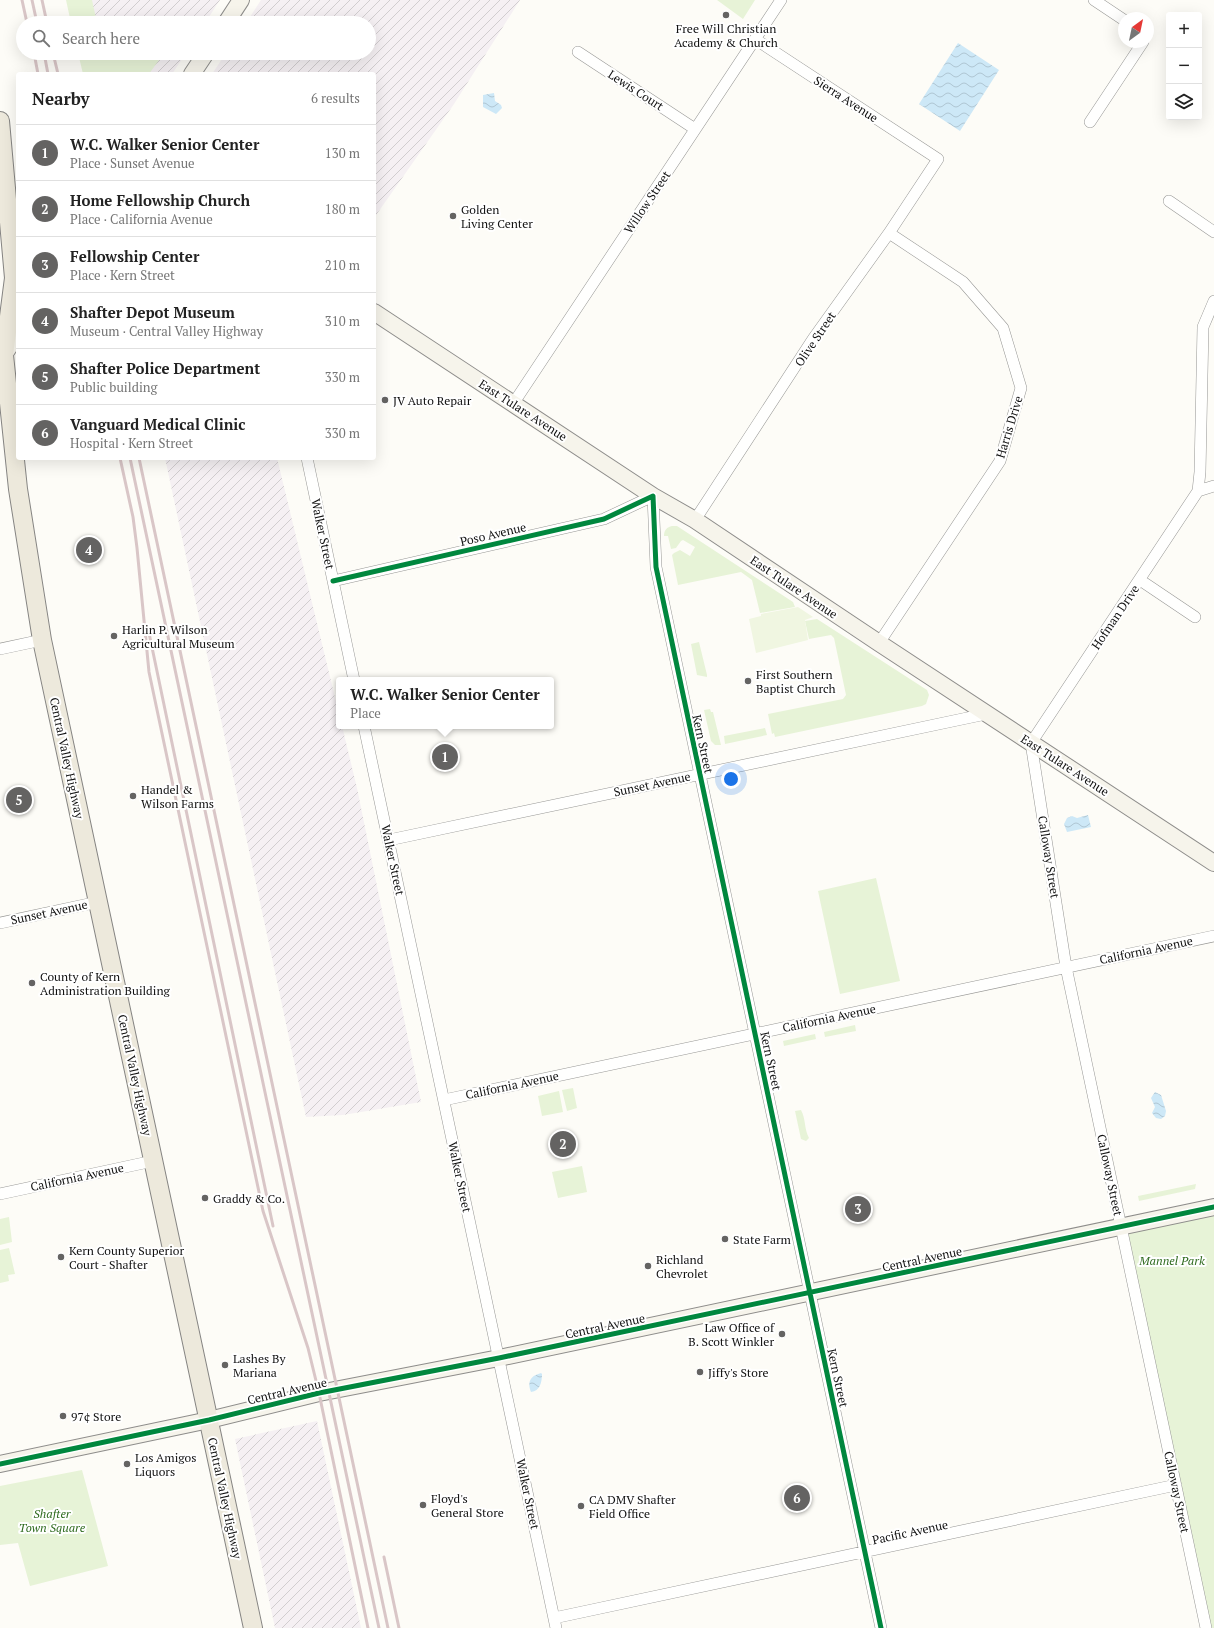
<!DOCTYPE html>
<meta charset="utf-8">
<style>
body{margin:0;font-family:"PT Serif",serif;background:#f2f2f2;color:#222}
.controls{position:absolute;right:12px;top:12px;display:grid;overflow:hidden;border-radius:4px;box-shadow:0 4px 16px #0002}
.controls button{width:36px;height:36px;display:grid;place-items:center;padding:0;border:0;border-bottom:1px solid #e0e0e0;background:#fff;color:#222;font:20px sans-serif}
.compass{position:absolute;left:1118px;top:12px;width:36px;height:36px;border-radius:50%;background:#fff;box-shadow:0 4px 16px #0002;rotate:33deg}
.you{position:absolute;left:731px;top:779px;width:14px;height:14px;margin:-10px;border:3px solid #fff;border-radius:50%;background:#1a73e8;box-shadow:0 0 0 6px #1a73e833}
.badge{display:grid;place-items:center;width:26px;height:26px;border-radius:50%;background:#646362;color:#fff;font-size:13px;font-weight:700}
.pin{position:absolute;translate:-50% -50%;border:2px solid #fff;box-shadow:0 1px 4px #0006}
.popup{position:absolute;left:336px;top:677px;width:218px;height:52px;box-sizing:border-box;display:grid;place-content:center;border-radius:4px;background:#fff;filter:drop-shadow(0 1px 3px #0005);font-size:13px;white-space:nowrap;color:#767676}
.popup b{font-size:15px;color:#222}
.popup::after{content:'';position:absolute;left:50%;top:100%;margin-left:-8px;border:8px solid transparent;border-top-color:#fff}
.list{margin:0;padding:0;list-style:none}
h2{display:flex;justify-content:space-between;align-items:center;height:52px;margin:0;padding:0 16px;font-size:17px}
h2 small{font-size:13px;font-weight:400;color:#767676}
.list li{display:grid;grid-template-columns:26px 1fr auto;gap:12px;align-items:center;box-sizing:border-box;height:56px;padding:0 16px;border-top:1px solid #e0e0e0}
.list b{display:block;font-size:15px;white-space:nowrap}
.list p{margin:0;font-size:13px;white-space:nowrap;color:#767676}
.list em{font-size:13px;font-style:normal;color:#767676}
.icon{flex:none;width:22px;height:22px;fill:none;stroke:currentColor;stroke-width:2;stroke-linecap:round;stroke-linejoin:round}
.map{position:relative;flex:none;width:1214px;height:1628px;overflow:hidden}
.search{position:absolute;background:#fff;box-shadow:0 4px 16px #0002;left:16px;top:16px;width:360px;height:44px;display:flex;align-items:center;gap:10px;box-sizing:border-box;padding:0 14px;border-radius:22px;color:#767676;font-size:15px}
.panel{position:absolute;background:#fff;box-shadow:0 4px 16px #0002;left:16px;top:72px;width:360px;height:388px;border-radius:4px}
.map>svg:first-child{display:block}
</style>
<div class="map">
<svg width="1214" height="1628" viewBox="0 0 1214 1628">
<defs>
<pattern id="industrial-furrows" width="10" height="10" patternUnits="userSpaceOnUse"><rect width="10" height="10" fill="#f5f0f3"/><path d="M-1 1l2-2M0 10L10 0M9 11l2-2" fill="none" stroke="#d1cdcf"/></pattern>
<pattern id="water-waves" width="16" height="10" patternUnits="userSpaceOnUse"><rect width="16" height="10" fill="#cde8f7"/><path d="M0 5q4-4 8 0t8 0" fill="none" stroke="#afc6d3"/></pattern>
</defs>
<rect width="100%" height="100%" fill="#fdfcf7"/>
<path fill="url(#industrial-furrows)" d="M 70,0 L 220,0 L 205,23 L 75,23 Z
M 261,0 L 520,0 L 454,104 L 374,218 L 374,74 L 212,74 L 226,53 L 369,53 L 369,23 L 246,23 Z
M 82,53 L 186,53 L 172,74 L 86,74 Z
M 165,458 L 277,458 L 339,714 L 339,726 L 342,726 L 357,788 L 421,1102 L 343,1115 L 306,1117 Z
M 317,1421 L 361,1628 L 275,1628 L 235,1439 Z"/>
<path fill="#e7f3d7" d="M 66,0 L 92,0 L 97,23 L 71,23 Z
M 717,0 L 755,0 L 743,19 Z
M 78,53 L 164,53 L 149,74 L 83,74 Z
M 672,526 L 677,526 L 793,602 L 795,607 L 760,613 L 752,580 L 741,572 L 678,585 L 672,555 L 674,553 L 680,550 L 690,556 L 695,547 L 683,540 L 681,541 L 676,548 L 671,549 L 668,536 L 664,536 C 664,530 667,527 672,526 Z
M 817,619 L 927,690 L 929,695 L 926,704 L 922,706 L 775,737 L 774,733 L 772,734 L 768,714 L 843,699 L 846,695 L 834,638 L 831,635 L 809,639 L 805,621 Z
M 699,642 L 707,675 L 707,677 L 697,675 L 691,644 Z
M 710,709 L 711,712 L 713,712 L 721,745 L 715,745 L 711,741 L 704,710 Z
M 765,728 L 767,735 L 725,744 L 724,736 Z
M 876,878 L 900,981 L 840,994 L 818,891 Z
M 855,1025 L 856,1031 L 825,1037 L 824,1032 Z
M 815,1034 L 816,1039 L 784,1046 L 783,1041 Z
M 573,1088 L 577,1108 L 567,1111 L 562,1090 Z
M 559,1091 L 563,1112 L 542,1116 L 538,1096 Z
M 801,1110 C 806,1119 804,1129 809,1138 L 806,1141 L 801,1139 L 795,1111 Z
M 582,1166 L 587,1192 L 558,1198 L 552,1172 Z
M 1196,1184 L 1195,1189 L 1139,1201 L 1138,1196 Z
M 1214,1207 L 1214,1628 L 1206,1628 L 1121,1227 Z
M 9,1217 L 12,1242 L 0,1245 L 0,1219 Z
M 9,1248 L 15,1274 L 8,1275 L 9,1281 L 0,1283 L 0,1250 Z
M 82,1470 L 108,1566 L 30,1586 L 18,1543 L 0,1545 L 0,1486 Z"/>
<path fill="#f0f6e1" d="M 798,607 L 813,617 L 805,620 L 808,640 L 756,653 L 749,619 L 761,616 L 761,614 Z"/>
<path fill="url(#water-waves)" d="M 958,43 L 999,70 L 960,131 L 919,104 Z
M 494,93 L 495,101 L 501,105 L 502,108 L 496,114 L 483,107 L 483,95 Z
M 1088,815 L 1091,827 L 1067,832 L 1064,824 L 1067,818 L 1072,816 L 1077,818 Z
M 1155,1092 L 1161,1095 L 1166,1111 L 1165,1116 L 1161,1119 L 1156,1118 L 1152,1113 L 1155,1107 L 1151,1098 Z
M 541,1373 L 542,1374 C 542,1382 540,1391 531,1392 C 527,1382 530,1376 541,1373 Z"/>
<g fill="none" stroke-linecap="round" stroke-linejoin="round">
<g stroke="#979795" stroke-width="12">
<path id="street" d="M 1094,0 L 1124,20
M 578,52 L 695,129
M 1090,122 L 1143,42
M 1169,201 L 1214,232
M 513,404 L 781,0
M 307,458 L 354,680
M 1198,491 L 1200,472 L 1203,327 L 1214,301
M 695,520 L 813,339 L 889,233 L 938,159 L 755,39
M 1140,580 L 1195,617
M 333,581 L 604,519 L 653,496 L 656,567 L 881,1628
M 879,643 L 1000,461 L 1021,388 L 1003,328 L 963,282 L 889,233
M 0,649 L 42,640
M 364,726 L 556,1628
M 389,840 L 986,714
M 0,923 L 98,902
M 444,1100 L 1214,936
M 0,1194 L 153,1161
M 554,1618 L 1176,1485
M 1206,1628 L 1066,967 L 1031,743 L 1198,491 L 1214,486"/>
</g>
<g stroke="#8e8d8b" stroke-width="18">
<path id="secondary" d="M 226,23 L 241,0
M 192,74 L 206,53
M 374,312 L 653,496 L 695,520 L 879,643 L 1214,863
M 3,356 L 18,334
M 0,1464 L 209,1420 L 319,1393 L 499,1358 L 1214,1207"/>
</g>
<g stroke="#858482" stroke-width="20">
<path id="primary" d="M 0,121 L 14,278 L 4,355 L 18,489 L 42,640 L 253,1628"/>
</g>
<use href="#street" stroke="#fffffe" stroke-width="11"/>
<use href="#secondary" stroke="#f6f4eb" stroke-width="16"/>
<use href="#primary" stroke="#ede9dc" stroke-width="18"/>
<path stroke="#d9c6c7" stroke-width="3" d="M 22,0 L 27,23
M 32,0 L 37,23
M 42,0 L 47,23
M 34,53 L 38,74
M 44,53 L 48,74
M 53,53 L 58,74
M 120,458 L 133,517 L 137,548 L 149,672 L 263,1211 L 308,1348 L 319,1393 L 368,1628
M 130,458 L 379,1628
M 139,458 L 388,1628
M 149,633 L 273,1226
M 384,1557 L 399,1628"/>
<g stroke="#fff" stroke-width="8">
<path id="cycleway" d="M 333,581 L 604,519 L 653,496 L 656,567 L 881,1628
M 0,1464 L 209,1420 L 319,1393 L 499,1358 L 1214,1207"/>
</g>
<use href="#cycleway" stroke="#00873e" stroke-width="5"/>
</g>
<g fill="#646362" stroke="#fff" stroke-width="1.5">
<circle cx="726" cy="15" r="4"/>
<circle cx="453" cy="216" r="4"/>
<circle cx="385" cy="400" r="4"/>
<circle cx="114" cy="636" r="4"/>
<circle cx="748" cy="681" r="4"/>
<circle cx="133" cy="796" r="4"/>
<circle cx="32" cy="983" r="4"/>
<circle cx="205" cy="1198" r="4"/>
<circle cx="725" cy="1239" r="4"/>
<circle cx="61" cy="1257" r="4"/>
<circle cx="648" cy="1266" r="4"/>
<circle cx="782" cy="1334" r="4"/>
<circle cx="225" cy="1365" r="4"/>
<circle cx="700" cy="1372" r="4"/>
<circle cx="63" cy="1416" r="4"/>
<circle cx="127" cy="1464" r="4"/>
<circle cx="423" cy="1505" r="4"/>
<circle cx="581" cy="1506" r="4"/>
</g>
<g text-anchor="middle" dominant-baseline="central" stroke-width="4" stroke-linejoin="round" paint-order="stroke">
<g font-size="12" fill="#111" stroke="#fff" text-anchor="start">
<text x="726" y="28" text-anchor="middle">Free Will Christian<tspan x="726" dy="14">Academy &amp; Church</tspan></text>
<text x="461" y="209">Golden<tspan x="461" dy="14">Living Center</tspan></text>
<text x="393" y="400">JV Auto Repair</text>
<text x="122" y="629">Harlin P. Wilson<tspan x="122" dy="14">Agricultural Museum</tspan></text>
<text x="756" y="674">First Southern<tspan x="756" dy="14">Baptist Church</tspan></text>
<text x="141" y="789">Handel &amp;<tspan x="141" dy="14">Wilson Farms</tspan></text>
<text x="40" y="976">County of Kern<tspan x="40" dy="14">Administration Building</tspan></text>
<text x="213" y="1198">Graddy &amp; Co.</text>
<text x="733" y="1239">State Farm</text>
<text x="69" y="1250">Kern County Superior<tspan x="69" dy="14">Court - Shafter</tspan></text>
<text x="656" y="1259">Richland<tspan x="656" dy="14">Chevrolet</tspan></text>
<text x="774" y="1327" text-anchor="end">Law Office of<tspan x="774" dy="14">B. Scott Winkler</tspan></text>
<text x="233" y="1358">Lashes By<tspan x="233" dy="14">Mariana</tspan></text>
<text x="708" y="1372">Jiffy's Store</text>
<text x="71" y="1416">97¢ Store</text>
<text x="135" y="1457">Los Amigos<tspan x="135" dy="14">Liquors</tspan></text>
<text x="431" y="1498">Floyd's<tspan x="431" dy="14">General Store</tspan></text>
<text x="589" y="1499">CA DMV Shafter<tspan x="589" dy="14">Field Office</tspan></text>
</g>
<g font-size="12" fill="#111" stroke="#fff">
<text transform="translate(636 90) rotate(33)">Lewis Court</text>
<text transform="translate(846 99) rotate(33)">Sierra Avenue</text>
<text transform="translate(647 202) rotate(-56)">Willow Street</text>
<text transform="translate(815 339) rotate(-56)">Olive Street</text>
<text transform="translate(523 410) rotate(33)">East Tulare Avenue</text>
<text transform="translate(1009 427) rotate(-73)">Harris Drive</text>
<text transform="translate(323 534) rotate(78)">Walker Street</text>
<text transform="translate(493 534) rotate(-13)">Poso Avenue</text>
<text transform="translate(794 587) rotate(34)">East Tulare Avenue</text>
<text transform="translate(1115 617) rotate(-56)">Hofman Drive</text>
<text transform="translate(703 744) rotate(78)">Kern Street</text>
<text transform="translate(67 758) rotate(78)">Central Valley Highway</text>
<text transform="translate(1065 765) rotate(33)">East Tulare Avenue</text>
<text transform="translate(652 784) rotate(-12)">Sunset Avenue</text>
<text transform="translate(1049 857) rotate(81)">Calloway Street</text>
<text transform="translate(393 860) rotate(78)">Walker Street</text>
<text transform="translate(49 912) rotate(-12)">Sunset Avenue</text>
<text transform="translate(1146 950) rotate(-12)">California Avenue</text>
<text transform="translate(829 1018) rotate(-12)">California Avenue</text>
<text transform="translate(771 1061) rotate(78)">Kern Street</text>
<text transform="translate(135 1075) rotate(78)">Central Valley Highway</text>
<text transform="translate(512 1085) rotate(-12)">California Avenue</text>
<text transform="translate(1110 1175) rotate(78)">Calloway Street</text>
<text transform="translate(77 1177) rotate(-12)">California Avenue</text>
<text transform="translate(460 1177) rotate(78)">Walker Street</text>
<text transform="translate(922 1259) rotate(-12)">Central Avenue</text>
<text transform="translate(605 1326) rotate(-12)">Central Avenue</text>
<text transform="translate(838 1378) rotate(78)">Kern Street</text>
<text transform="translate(287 1391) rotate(-13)">Central Avenue</text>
<text transform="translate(1177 1492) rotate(78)">Calloway Street</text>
<text transform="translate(528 1494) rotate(78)">Walker Street</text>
<text transform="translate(225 1498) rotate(78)">Central Valley Highway</text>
<text transform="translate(910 1532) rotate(-12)">Pacific Avenue</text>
</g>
<g font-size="12" font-style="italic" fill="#2f6b1f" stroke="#fff">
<text x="1172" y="1260">Mannel Park</text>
<text x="52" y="1513">Shafter<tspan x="52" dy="14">Town Square</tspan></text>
</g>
</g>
</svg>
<div class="controls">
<button>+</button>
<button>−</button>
<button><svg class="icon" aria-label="layers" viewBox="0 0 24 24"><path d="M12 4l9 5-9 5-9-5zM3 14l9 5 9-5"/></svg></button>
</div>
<svg class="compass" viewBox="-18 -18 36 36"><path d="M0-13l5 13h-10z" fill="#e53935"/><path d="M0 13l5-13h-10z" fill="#767676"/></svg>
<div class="you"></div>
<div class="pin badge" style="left:445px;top:757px">1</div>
<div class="popup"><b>W.C. Walker Senior Center</b>Place</div>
<div class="pin badge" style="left:563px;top:1144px">2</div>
<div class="pin badge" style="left:858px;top:1209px">3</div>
<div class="pin badge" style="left:89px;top:550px">4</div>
<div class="pin badge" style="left:19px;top:800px">5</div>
<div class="pin badge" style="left:797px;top:1498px">6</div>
<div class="search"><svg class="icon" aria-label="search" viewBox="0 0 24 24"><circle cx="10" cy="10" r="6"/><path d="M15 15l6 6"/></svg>Search here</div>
<section class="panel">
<h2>Nearby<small>6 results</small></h2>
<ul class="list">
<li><span class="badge">1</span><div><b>W.C. Walker Senior Center</b><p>Place · Sunset Avenue</p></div><em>130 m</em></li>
<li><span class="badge">2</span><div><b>Home Fellowship Church</b><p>Place · California Avenue</p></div><em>180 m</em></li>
<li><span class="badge">3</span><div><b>Fellowship Center</b><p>Place · Kern Street</p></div><em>210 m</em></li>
<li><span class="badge">4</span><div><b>Shafter Depot Museum</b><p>Museum · Central Valley Highway</p></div><em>310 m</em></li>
<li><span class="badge">5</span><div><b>Shafter Police Department</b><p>Public building</p></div><em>330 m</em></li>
<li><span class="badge">6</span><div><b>Vanguard Medical Clinic</b><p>Hospital · Kern Street</p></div><em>330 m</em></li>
</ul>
</section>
</div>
